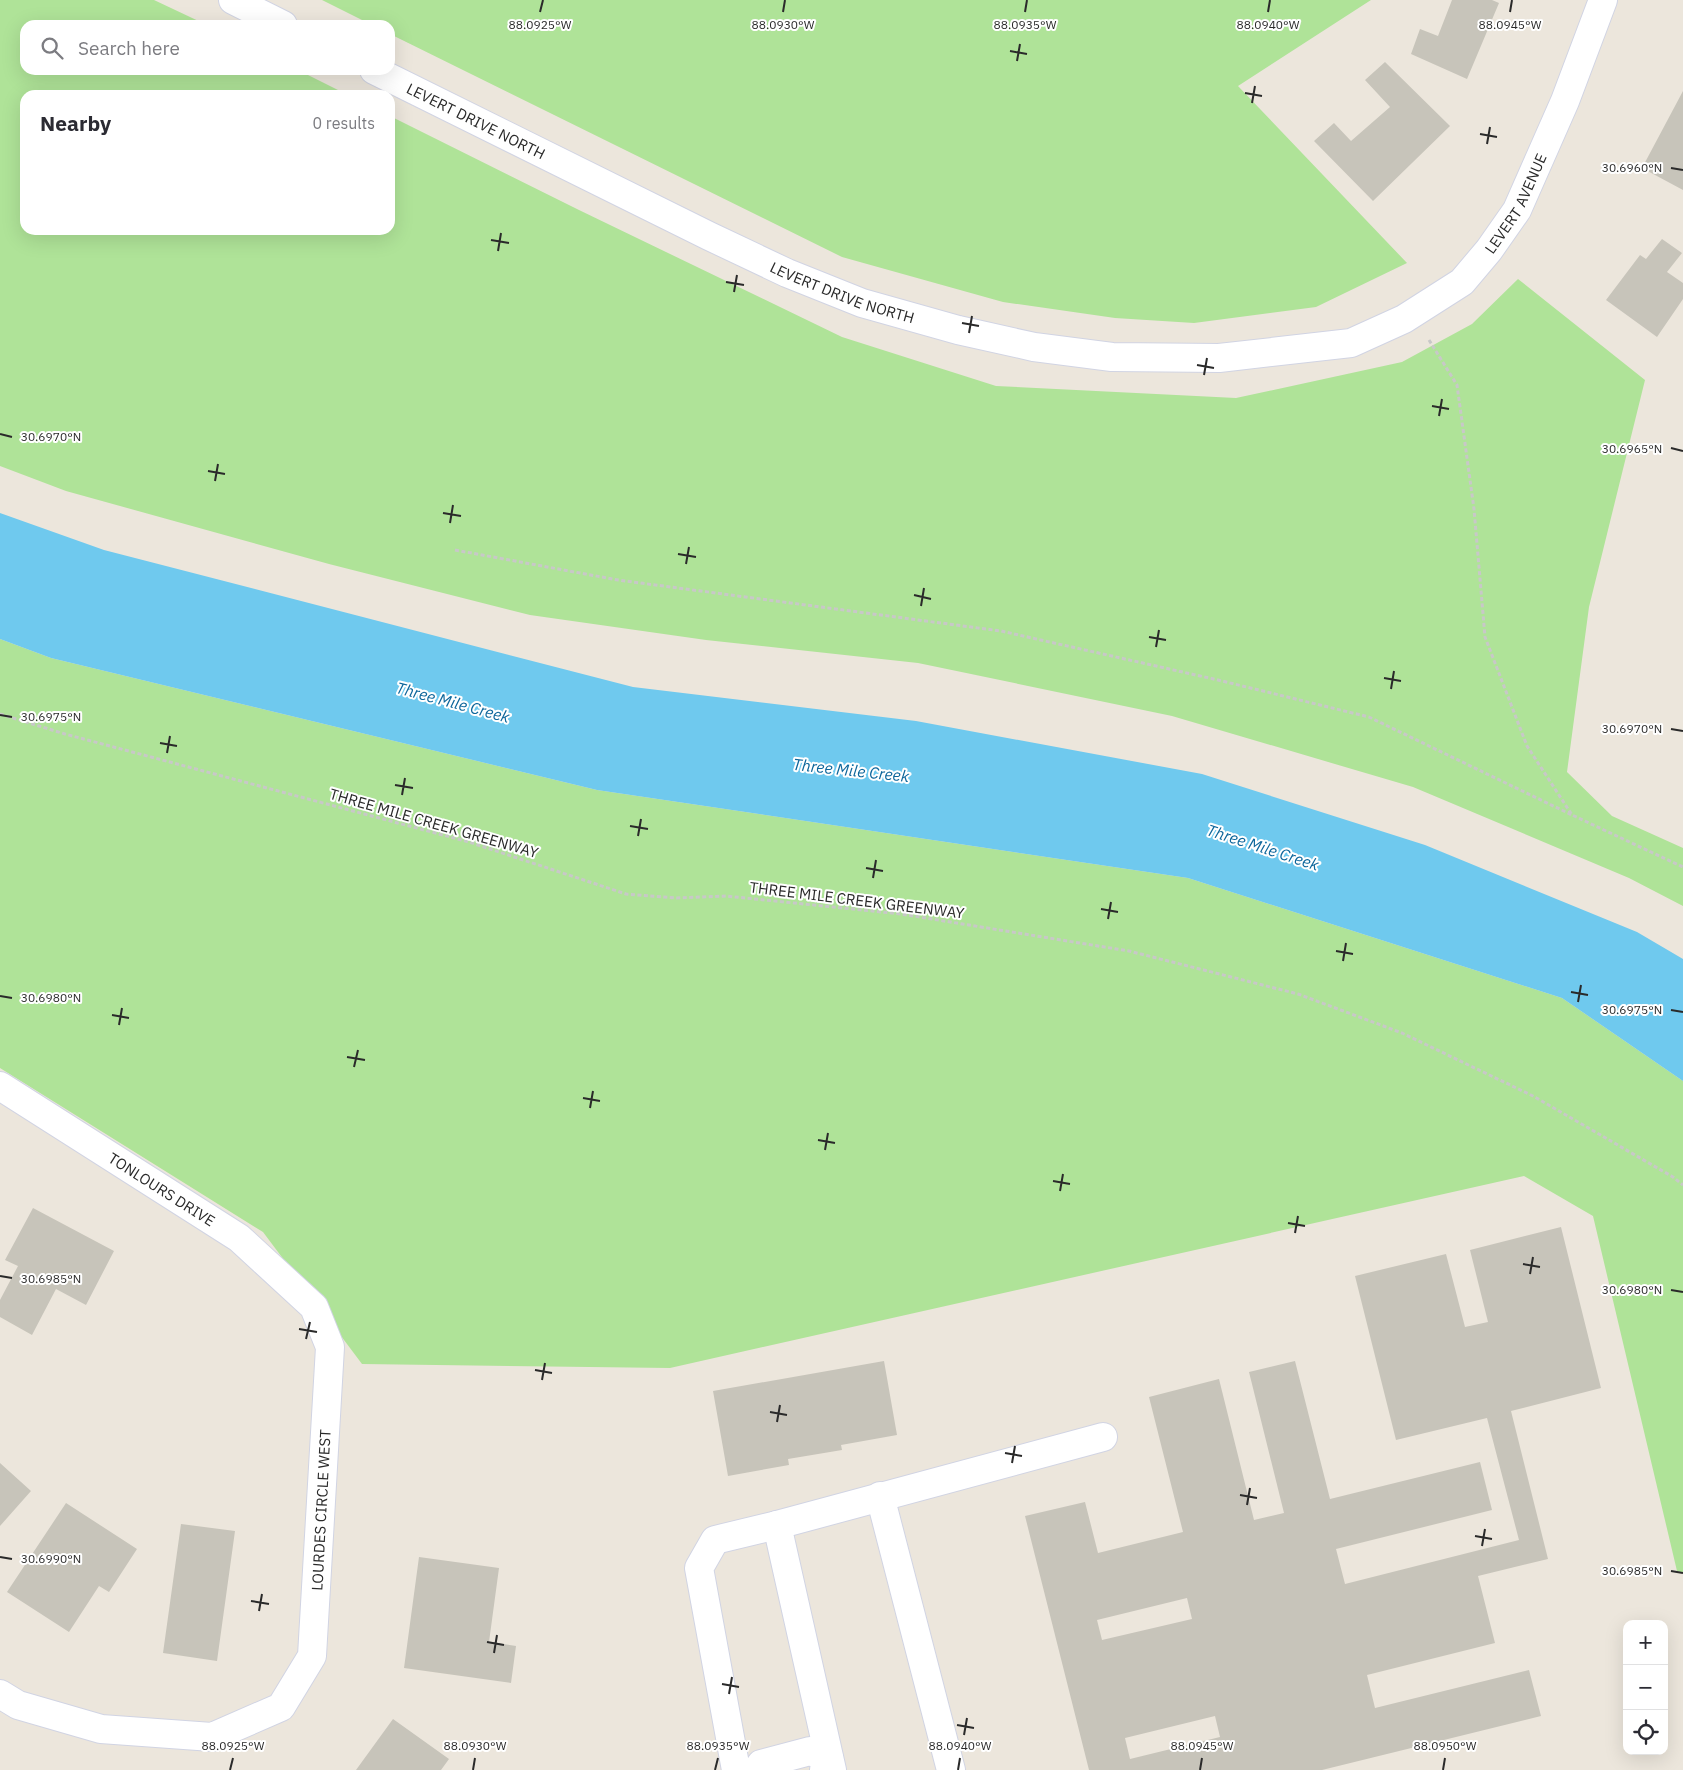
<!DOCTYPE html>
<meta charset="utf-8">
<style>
body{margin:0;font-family:"IBM Plex Sans",sans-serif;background:#f7f7f7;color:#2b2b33}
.controls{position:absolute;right:15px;bottom:15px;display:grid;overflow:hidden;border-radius:10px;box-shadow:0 5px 20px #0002}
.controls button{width:45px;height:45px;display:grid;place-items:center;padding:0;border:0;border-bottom:1px solid #e1e1e2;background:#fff;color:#2b2b33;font:25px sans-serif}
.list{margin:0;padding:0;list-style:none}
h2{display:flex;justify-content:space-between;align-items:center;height:65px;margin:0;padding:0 20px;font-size:21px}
h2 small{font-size:16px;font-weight:400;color:#7c7c81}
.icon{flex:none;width:28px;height:28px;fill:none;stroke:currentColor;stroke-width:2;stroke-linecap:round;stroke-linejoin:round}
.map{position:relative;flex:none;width:1683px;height:1770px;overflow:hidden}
.search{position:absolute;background:#fff;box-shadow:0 5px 20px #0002;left:20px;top:20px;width:375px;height:55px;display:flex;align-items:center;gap:12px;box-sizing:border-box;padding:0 18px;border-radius:15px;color:#7c7c81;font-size:19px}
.panel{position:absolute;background:#fff;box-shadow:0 5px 20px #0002;left:20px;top:90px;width:375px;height:145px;border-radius:15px}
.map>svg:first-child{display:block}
</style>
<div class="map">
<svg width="1683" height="1770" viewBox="0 0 1683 1770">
<rect width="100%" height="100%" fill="#ece6dc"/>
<path fill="#afe398" d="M 0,0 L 154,0 L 207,25 L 25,25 L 25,70 L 298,70 L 348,95 L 25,95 L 25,230 L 390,230 L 390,116 L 579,210 L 842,337 L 996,386 L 1236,398 L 1402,362 L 1472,324 L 1518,279 L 1645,380 L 1589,607 L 1567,772 L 1612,816 L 1683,848 L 1683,906 L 1629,878 L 1413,787 L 1172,716 L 918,663 L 706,640 L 530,615 L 329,564 L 66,491 L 0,466 Z
M 322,0 L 1371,0 L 1238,86 L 1407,263 L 1316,307 L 1194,323 L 1115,318 L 1003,302 L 842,257 L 390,34 L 390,25 L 372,25 Z
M 0,639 L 51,658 L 597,790 L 1188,878 L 1562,998 L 1683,1081 L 1683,1573 L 1677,1571 L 1593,1216 L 1524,1176 L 670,1368 L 362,1364 L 263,1232 L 0,1068 Z"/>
<path fill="#6fc9ee" d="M 0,513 L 104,550 L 633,687 L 916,721 L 1202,774 L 1425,845 L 1637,932 L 1683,959 L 1683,1081 L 1562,998 L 1188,878 L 597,790 L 51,658 L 0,639 Z"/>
<path fill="#c7c4ba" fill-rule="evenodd" d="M 1452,0 L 1492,0 L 1499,3 L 1467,79 L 1411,54 L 1420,29 L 1438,36 Z
M 1385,62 L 1450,126 L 1373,201 L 1314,141 L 1334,123 L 1351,141 L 1390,107 L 1365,80 Z
M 1683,91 L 1683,190 L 1642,168 Z
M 1662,239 L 1682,253 L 1667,272 L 1683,283 L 1683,299 L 1657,337 L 1606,300 L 1640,255 L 1646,259 Z
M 33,1208 L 114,1251 L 86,1305 L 56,1289 L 32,1335 L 0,1317 L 0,1300 L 18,1266 L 5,1260 Z
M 1561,1227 L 1601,1388 L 1511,1411 L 1548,1559 L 1478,1576 L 1495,1643 L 1367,1675 L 1375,1708 L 1529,1670 L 1541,1716 L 1322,1770 L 1089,1770 L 1025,1516 L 1085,1502 L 1098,1553 L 1183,1532 L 1149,1397 L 1219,1379 L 1254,1520 L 1284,1513 L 1249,1372 L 1295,1361 L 1330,1499 L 1480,1462 L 1492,1510 L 1336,1549 L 1345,1584 L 1519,1540 L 1487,1418 L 1396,1440 L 1355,1276 L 1446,1254 L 1465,1327 L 1488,1322 L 1470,1250 ZM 1187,1598 L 1192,1619 L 1102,1640 L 1097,1620 ZM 1215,1716 L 1220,1737 L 1130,1759 L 1125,1738 Z
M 884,1361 L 897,1435 L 841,1445 L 842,1450 L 788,1459 L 789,1465 L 728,1476 L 713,1391 Z
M 0,1463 L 31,1491 L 0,1526 Z
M 66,1503 L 137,1549 L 109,1592 L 99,1586 L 69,1632 L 7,1592 Z
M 181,1524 L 235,1531 L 217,1661 L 163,1653 Z
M 419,1557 L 499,1568 L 489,1642 L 516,1646 L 511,1683 L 404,1668 Z
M 393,1719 L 449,1759 L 441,1770 L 356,1770 Z"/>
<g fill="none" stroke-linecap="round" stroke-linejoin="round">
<g stroke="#d1d4e3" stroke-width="30">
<g id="minor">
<path d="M 233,0 L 283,25"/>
<path id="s1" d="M 374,70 L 709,236 L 787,273 L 862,303 L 958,330 L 1034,347 L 1112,357 L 1219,358 L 1351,343 L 1404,319 L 1462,282 L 1489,250 L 1517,210 L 1565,101 L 1603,0"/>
<path id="s2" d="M 0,1086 L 239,1238 L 314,1307 L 330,1347 L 312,1656 L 281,1707 L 212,1737 L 101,1729 L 18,1705 L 0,1694"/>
<path d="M 880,1496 L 951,1770"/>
<path d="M 777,1525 L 832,1770"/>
<path d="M 736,1770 L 699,1568 L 715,1540 L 777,1525 L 1103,1437"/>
<path d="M 757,1770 L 761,1764 L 810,1751 L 829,1758 L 824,1770"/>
</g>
</g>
<path stroke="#c8c8c8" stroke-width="3" stroke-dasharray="4 2.5" stroke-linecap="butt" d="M 1429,340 L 1457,385 L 1474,509 L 1485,637 L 1527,746 L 1572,815 L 1683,867
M 455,550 L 618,580 L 1001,631 L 1218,680 L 1369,717 L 1572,815
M 0,714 L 65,734 L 469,842 L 626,894 L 677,898 L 726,896 L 901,914 L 1129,951 L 1298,994 L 1402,1033 L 1533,1096 L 1673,1177 L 1683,1185"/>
<use href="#minor" stroke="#fff" stroke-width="28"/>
</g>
<path fill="none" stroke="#2a2a2a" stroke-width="2" d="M 540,12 L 543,0M 783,12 L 785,0M 1025,12 L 1027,0M 1268,12 L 1270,0M 1510,12 L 1512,0M 1010,51 L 1027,54M 1017,61 L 1020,44M 1245,93 L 1262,96M 1252,103 L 1255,86M 1480,134 L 1497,137M 1487,144 L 1490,127M 1671,168 L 1683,170M 491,240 L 509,243M 498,251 L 501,233M 726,282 L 744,285M 734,292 L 737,275M 962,323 L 979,326M 969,333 L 972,316M 1197,365 L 1214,368M 1204,375 L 1207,358M 1432,406 L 1449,409M 1439,416 L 1442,399M 0,434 L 12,437M 1671,448 L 1683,451M 208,471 L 225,474M 215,481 L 218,464M 443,513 L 461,516M 450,523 L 453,505M 678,554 L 696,557M 686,564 L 689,547M 914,595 L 931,599M 921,606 L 924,588M 1149,637 L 1166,640M 1156,647 L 1159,630M 1384,678 L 1401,681M 1391,689 L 1394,671M 0,715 L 12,717M 1671,729 L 1683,731M 160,743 L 177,746M 167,753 L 170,736M 395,785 L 413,788M 402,795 L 405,778M 630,826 L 648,829M 638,836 L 641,819M 866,868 L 883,871M 873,878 L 876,860M 1101,909 L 1118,912M 1108,919 L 1111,902M 1336,951 L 1353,954M 1343,961 L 1346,943M 1571,992 L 1588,995M 0,996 L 12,998M 1578,1002 L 1581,985M 1671,1010 L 1683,1012M 112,1015 L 129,1018M 119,1025 L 122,1008M 347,1057 L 365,1060M 354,1067 L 358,1050M 583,1098 L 600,1101M 590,1108 L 593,1091M 818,1140 L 835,1143M 825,1150 L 828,1133M 1053,1181 L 1070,1184M 1060,1191 L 1063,1174M 1288,1223 L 1305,1226M 1295,1233 L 1298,1216M 1523,1264 L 1540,1267M 1530,1274 L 1533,1257M 0,1276 L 12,1278M 1671,1290 L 1683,1292M 299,1329 L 317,1332M 306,1339 L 310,1322M 535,1370 L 552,1373M 542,1380 L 545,1363M 770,1412 L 787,1415M 777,1422 L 780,1405M 1005,1453 L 1022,1456M 1012,1463 L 1015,1446M 1240,1495 L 1257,1498M 1247,1505 L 1250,1488M 1475,1536 L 1492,1539M 1482,1546 L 1485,1529M 0,1557 L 12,1559M 1671,1571 L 1683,1573M 251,1601 L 269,1604M 259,1611 L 262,1594M 487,1642 L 504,1645M 494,1653 L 497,1635M 722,1684 L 739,1687M 729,1694 L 732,1677M 957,1725 L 974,1728M 964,1735 L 967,1718M 230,1770 L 233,1758M 473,1770 L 475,1758M 715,1770 L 718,1758M 958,1770 L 960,1758M 1200,1770 L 1202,1758M 1443,1770 L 1445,1758"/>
<g text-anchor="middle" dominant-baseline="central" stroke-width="4" stroke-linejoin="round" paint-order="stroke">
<g font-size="15" fill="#2a2a2a" stroke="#fff">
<text stroke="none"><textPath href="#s1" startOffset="114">LEVERT DRIVE NORTH</textPath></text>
<text stroke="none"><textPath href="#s1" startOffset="1260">LEVERT AVENUE</textPath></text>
<text stroke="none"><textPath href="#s1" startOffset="519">LEVERT DRIVE NORTH</textPath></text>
<text transform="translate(434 823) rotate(16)">THREE MILE CREEK GREENWAY</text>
<text transform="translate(857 900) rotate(7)">THREE MILE CREEK GREENWAY</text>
<text stroke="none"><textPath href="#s2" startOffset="192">TONLOURS DRIVE</textPath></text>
<text transform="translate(321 1510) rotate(-87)">LOURDES CIRCLE WEST</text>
</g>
<g font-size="16" font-style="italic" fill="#0d669b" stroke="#fff">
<text transform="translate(453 702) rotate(15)">Three Mile Creek</text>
<text transform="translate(851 770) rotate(6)">Three Mile Creek</text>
<text transform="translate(1263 847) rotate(18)">Three Mile Creek</text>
</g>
</g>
<g font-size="12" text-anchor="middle" fill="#2a2a2a" stroke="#fff" stroke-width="4" stroke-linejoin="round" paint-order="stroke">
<text x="540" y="29">88.0925°W</text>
<text x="783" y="29">88.0930°W</text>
<text x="1025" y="29">88.0935°W</text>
<text x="1268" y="29">88.0940°W</text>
<text x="1510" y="29">88.0945°W</text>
<text x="1632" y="172">30.6960°N</text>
<text x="51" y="441">30.6970°N</text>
<text x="1632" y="453">30.6965°N</text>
<text x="51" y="721">30.6975°N</text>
<text x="1632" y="733">30.6970°N</text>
<text x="51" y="1002">30.6980°N</text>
<text x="1632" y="1014">30.6975°N</text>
<text x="51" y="1283">30.6985°N</text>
<text x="1632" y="1294">30.6980°N</text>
<text x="51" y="1563">30.6990°N</text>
<text x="1632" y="1575">30.6985°N</text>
<text x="233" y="1750">88.0925°W</text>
<text x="475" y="1750">88.0930°W</text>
<text x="718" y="1750">88.0935°W</text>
<text x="960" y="1750">88.0940°W</text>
<text x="1202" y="1750">88.0945°W</text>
<text x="1445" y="1750">88.0950°W</text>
</g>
</svg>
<div class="controls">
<button>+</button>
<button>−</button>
<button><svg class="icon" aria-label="locate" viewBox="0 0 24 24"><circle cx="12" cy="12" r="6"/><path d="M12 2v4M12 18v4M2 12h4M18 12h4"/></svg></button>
</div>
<div class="search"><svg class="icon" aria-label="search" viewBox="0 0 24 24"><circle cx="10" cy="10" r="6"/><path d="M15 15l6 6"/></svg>Search here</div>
<section class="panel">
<h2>Nearby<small>0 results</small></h2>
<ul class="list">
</ul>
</section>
</div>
